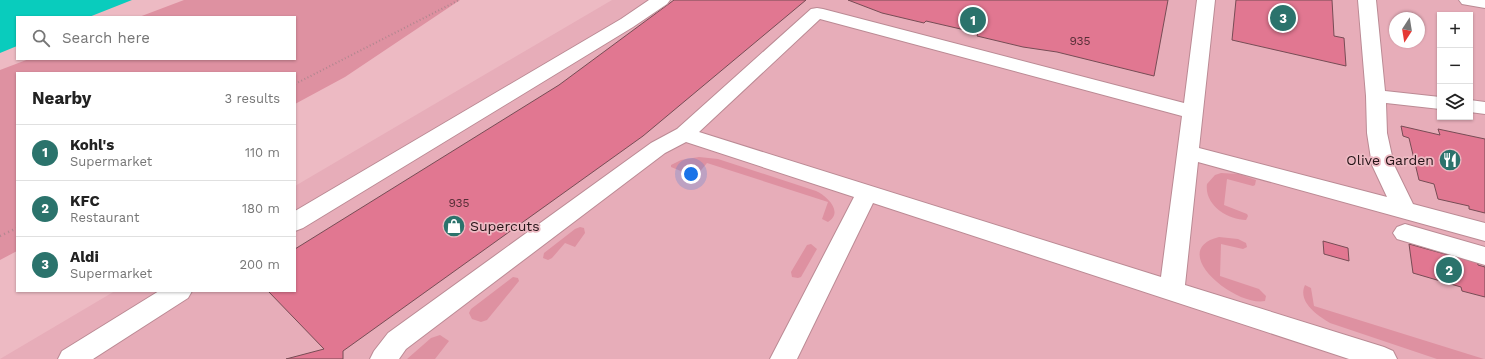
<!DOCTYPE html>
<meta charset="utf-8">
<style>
body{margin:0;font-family:"Work Sans",sans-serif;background:#f6f6f6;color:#222}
.controls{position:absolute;right:12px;top:12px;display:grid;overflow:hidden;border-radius:0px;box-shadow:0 1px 3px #0004}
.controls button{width:36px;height:36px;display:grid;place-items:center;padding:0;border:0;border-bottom:1px solid #e0e0e0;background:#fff;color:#222;font:20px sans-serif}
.compass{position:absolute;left:1389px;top:12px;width:36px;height:36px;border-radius:50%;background:#fff;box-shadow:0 1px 3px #0004;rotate:192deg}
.you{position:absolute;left:691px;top:174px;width:14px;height:14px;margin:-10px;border:3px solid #fff;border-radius:50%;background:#1a73e8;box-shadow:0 0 0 6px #1a73e833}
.badge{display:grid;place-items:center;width:26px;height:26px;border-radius:50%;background:#2b736c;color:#fff;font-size:13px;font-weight:700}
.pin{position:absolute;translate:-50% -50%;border:2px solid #fff;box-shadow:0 1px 4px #0006}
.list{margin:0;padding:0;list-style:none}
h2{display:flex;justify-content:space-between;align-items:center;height:52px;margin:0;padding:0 16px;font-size:17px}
h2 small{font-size:13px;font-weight:400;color:#767676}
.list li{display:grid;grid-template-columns:26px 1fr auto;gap:12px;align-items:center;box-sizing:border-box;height:56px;padding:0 16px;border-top:1px solid #e0e0e0}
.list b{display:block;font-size:15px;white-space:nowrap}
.list p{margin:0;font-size:13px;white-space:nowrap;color:#767676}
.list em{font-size:13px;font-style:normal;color:#767676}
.icon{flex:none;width:22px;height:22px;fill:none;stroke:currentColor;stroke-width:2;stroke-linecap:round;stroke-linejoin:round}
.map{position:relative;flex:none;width:1485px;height:359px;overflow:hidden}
.search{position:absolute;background:#fff;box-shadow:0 1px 3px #0004;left:16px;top:16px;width:280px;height:44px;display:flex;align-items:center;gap:10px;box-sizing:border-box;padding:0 14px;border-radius:0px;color:#767676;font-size:15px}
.panel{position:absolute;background:#fff;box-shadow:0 1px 3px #0004;left:16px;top:72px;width:280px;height:220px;border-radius:0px}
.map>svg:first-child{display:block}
</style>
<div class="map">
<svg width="1485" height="359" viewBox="0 0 1485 359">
<rect width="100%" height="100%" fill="#edbac3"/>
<path fill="#e7adb9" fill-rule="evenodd" d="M 612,0 L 1485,0 L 1485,359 L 0,359 L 115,291 L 295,291 L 295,186 ZM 1440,15 L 1470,15 L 1470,117 L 1440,117 ZM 1395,18 L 1419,18 L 1419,42 L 1395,42 Z"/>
<path fill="#de91a1" d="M 184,0 L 460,0 L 345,77 L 295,104 L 295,73 L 17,73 L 17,251 L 0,260 L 0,70 L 29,59 L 295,59 L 295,17 L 139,17 Z
M 699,157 L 718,159 L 816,191 C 827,196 844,212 828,222 L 822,219 L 828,202 L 707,163 L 697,175 L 693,176 L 671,167 L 671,165 L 681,160 Z
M 1221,173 L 1239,174 L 1256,180 L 1255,185 L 1253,186 L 1227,179 L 1224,205 L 1247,214 L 1248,216 L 1246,220 C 1228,220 1204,205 1207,184 L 1215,175 Z
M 580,227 L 584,228 L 585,233 L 575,247 L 565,243 L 552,258 L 548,260 L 543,258 L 544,253 L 575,229 Z
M 1219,237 L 1238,239 L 1246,243 L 1247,247 L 1243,249 L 1221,244 L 1220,276 L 1259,289 L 1266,296 L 1265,301 C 1235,307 1166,250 1219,237 Z
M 811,244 L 817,249 L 801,277 L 798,278 L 792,277 L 791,272 L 807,245 Z
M 513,277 L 518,278 L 519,281 L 487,320 L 481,322 L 472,319 L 469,313 L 471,309 Z
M 1305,285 L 1311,288 L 1314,306 L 1484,359 L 1437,359 L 1330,323 C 1318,316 1297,302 1305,285 Z
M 440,335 L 449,341 L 435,359 L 407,359 L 431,338 Z"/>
<path fill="#09ccbd" d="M 0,0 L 132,0 L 89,17 L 17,17 L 17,46 L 0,53 Z"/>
<path fill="#e17791" stroke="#774c55" d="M 674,0 L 806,0 L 643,136 L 343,351 L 343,359 L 286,359 L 324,349 L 268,291 L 295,291 L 295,249 L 559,85 Z
M 848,0 L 1168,0 L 1154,76 L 1057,52 L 1023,47 L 977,36 L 978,33 L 926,21 L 924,23 L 882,13 Z
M 1236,0 L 1332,0 L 1334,36 L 1344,38 L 1346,66 L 1232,40 Z
M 1401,126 L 1440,135 L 1438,129 L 1485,139 L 1485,213 L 1469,209 L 1469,206 L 1438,199 L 1434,184 L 1419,180 L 1409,138 L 1403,136 Z
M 1323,241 L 1348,248 L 1349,261 L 1324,254 Z
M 1409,244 L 1452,256 L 1451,252 L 1477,260 L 1478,265 L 1485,267 L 1485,297 L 1462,291 L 1461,287 L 1413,273 Z"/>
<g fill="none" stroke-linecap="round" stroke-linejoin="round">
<g stroke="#bb8a94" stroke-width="2">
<path id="minor" d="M 649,0 L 670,0 L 667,4 L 633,27 L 303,228 L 295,231 L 295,211 L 621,19 Z
M 1197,0 L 1215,0 L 1199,148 L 1387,197 L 1372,165 L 1367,133 L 1366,96 L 1358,0 L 1376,0 L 1385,91 L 1440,97 L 1440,109 L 1386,103 L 1387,133 L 1394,165 L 1413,204 L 1485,223 L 1485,241 L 1198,162 L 1185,285 L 1384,347 L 1393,351 L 1397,359 L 1349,359 L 873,203 L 797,359 L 770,359 L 854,197 L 686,142 L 665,153 L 406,349 L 399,359 L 370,359 L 374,351 L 388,333 L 651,143 L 677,129 L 811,9 L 817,8 L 823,9 L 1184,103 ZM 820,19 L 1182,116 L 1161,277 L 699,132 Z
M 1459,0 L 1485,0 L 1485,8 L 1462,4 Z
M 1470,100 L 1485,102 L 1485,114 L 1470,112 Z
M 1405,224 L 1485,247 L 1485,265 L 1397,239 L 1393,233 L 1397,227 Z
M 159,291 L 192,291 L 188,298 L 93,359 L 58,359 L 62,351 Z"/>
</g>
<path stroke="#b0878f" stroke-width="2" stroke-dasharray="1 2.5" stroke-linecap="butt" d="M 295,84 L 459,0"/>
<path stroke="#b0878f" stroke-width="2.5" stroke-dasharray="1 3.5" stroke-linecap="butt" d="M 0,236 L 17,228"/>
<use href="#minor" fill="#fff" fill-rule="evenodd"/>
</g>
<defs>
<g id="restaurant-disc" transform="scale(1.15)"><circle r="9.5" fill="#2b736c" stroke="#edbac3"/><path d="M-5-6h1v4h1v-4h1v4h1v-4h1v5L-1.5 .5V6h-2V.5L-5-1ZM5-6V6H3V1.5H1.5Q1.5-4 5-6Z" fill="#fff"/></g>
<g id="shop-disc" transform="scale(1.15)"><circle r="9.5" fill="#2b736c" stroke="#edbac3"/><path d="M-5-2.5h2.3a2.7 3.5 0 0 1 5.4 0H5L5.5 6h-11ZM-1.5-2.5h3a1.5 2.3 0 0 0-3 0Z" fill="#fff"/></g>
</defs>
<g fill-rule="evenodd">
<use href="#restaurant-disc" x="1450" y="160"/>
<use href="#shop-disc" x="454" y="226"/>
</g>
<g text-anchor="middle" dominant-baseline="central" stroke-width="3.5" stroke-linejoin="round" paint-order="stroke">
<g font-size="12" fill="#552d36">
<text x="1080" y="41">935</text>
<text x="459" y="203">935</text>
</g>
<g font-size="14" fill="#261418" stroke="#edbac3" text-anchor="end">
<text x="1434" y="160">Olive Garden</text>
<text x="470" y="226" text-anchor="start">Supercuts</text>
</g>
</g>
</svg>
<div class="controls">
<button>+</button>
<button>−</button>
<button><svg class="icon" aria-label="layers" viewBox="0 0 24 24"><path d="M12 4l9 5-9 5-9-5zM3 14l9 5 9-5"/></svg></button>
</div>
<svg class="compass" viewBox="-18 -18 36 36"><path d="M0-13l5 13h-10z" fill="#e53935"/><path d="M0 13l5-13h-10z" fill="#767676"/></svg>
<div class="you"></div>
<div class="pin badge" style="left:973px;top:20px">1</div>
<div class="pin badge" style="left:1449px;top:270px">2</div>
<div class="pin badge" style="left:1283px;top:18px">3</div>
<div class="search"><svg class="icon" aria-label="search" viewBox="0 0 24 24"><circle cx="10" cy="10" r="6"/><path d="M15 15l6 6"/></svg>Search here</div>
<section class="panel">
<h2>Nearby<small>3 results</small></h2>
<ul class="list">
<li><span class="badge">1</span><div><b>Kohl's</b><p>Supermarket</p></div><em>110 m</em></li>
<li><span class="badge">2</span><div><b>KFC</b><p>Restaurant</p></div><em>180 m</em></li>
<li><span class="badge">3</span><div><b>Aldi</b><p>Supermarket</p></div><em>200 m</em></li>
</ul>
</section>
</div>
